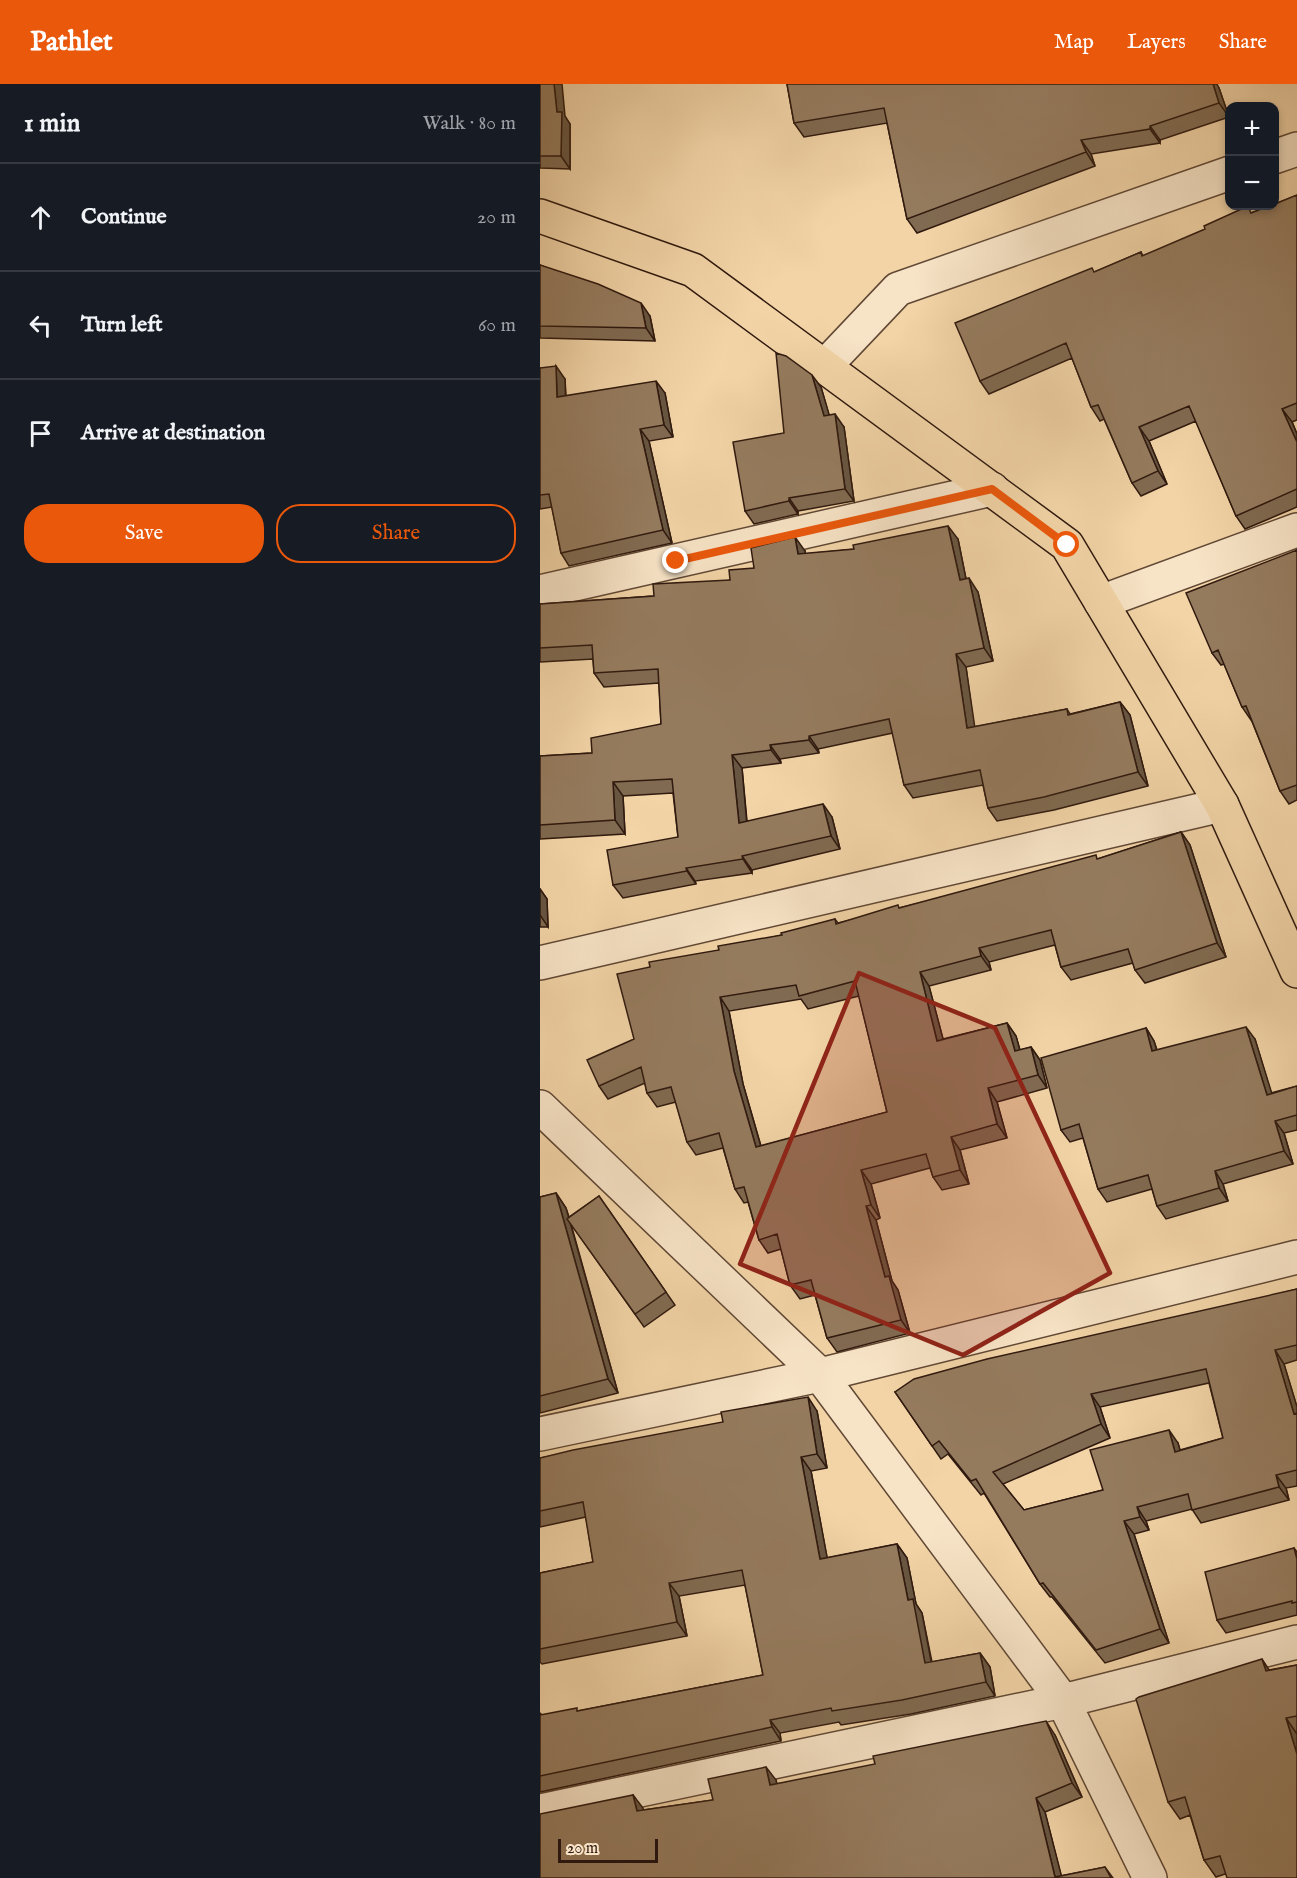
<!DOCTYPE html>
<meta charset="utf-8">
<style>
body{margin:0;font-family:"IM FELL English",serif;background:#20242c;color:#f1f3f6}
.controls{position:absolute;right:18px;top:18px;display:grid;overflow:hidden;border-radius:12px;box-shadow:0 3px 9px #0003}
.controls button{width:54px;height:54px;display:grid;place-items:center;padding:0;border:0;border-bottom:2px solid #363941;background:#171b24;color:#f1f3f6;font:30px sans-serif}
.scale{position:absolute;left:18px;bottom:15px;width:100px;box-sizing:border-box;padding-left:6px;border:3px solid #301a0f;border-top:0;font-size:16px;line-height:21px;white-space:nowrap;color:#301a0f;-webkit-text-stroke:4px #f7e3c6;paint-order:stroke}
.stop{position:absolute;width:18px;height:18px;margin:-14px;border:4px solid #ea580c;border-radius:50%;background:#fff}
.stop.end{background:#ea580c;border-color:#fff;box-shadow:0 2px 6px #0008}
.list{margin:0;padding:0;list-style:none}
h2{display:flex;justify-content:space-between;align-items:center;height:78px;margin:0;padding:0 24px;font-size:26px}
h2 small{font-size:20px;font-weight:400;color:#9ea1a6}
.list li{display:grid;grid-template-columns:39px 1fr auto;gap:18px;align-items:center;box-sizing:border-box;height:108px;padding:0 24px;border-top:2px solid #363941}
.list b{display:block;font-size:22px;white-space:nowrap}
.list em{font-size:20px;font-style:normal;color:#9ea1a6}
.actions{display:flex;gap:12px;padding:18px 24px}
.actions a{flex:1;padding:14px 0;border:2px solid #ea580c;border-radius:24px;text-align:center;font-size:21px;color:#ea580c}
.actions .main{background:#ea580c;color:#fff}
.icon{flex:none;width:33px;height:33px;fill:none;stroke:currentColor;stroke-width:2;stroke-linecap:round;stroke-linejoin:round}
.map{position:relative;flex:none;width:757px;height:1794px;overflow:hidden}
header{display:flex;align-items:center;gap:36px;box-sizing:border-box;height:84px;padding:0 30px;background:#ea580c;color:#fff}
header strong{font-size:28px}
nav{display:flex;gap:33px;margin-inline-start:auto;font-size:21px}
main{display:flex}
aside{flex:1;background:#171b24}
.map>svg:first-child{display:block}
</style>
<header>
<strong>Pathlet</strong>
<nav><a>Map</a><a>Layers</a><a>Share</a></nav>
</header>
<main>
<aside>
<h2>1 min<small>Walk · 80 m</small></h2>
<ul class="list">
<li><svg class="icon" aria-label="ahead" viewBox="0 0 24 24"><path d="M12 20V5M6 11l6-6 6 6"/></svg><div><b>Continue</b></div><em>20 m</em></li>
<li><svg class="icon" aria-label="left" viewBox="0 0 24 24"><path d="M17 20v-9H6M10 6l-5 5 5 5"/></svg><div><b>Turn left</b></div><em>60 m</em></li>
<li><svg class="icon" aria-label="arrive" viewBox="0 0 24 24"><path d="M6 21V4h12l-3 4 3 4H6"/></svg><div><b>Arrive at destination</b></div></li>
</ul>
<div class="actions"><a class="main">Save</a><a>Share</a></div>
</aside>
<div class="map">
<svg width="757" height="1794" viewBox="0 0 757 1794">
<rect width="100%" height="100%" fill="#f2d4a7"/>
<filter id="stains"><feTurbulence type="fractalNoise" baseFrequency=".00333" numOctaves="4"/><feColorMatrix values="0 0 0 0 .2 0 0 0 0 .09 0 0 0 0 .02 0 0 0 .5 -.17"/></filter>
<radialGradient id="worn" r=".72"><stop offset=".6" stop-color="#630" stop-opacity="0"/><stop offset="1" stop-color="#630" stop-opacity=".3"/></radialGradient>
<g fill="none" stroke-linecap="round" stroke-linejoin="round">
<g stroke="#604835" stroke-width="36">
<path id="minor" d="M 734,73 L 757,65
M 285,282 L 358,205 L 690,89
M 0,508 L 452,405
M 561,518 L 757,446
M 0,879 L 682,721
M 0,1023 L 280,1291 L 523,1617 L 610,1794
M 0,1350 L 280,1291 L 757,1173
M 0,1727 L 523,1617 L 757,1558"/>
</g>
<g stroke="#301a0f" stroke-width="36">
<path id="primary" d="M 0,132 L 153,186 L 527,461 L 682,721 L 757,887"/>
</g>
<use href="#minor" stroke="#f7e3c6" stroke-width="33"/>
<use href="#primary" stroke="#f2d4a7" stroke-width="33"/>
</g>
<path fill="#806a51" stroke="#301a0f" stroke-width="1.5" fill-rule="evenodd" d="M 0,0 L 30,40 L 30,85 L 0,84 Z
M 247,0 L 679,4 L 689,33 L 620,56 L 620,59 L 551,70 L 555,82 L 377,149 L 367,135 L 347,39 L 264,53 L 254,39 Z
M 757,111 L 757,336 L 752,338 L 757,350 L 757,423 L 705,445 L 696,432 L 656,337 L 609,357 L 627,400 L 601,412 L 592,399 L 564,335 L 560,337 L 551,323 L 532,274 L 449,310 L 440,297 L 555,188 L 601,168 L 603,172 Z
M 0,181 L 110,232 L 115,257 L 0,254 Z
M 0,284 L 25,295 L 26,312 L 125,309 L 133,353 L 109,357 L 132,459 L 29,482 L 21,469 L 12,423 L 0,425 Z
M 281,303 L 289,331 L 304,343 L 314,417 L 258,427 L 258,430 L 214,440 L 205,427 L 244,349 Z
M 418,455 L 426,495 L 438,508 L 453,577 L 426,583 L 434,643 L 527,625 L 530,630 L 580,618 L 590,631 L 608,702 L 514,726 L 457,737 L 448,724 L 443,701 L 373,714 L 364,701 L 353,649 L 278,665 L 279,669 L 240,675 L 241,679 L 202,684 L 207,737 L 292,733 L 300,765 L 212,786 L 212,789 L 155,797 L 156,800 L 83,814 L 73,801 L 138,753 L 133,709 L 83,712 L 85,750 L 0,755 L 0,672 L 52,669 L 121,640 L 119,599 L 64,603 L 54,589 L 53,575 L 0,578 L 0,520 L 114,512 L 190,496 L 214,484 L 265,467 L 265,470 Z
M 757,466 L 757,716 L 749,720 L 740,707 L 711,635 L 711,636 L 702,623 L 684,580 L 681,581 L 672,569 Z
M 641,748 L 650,761 L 686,873 L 605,899 L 595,886 L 593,879 L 531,896 L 521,883 L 515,861 L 449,878 L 451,886 L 389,902 L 403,955 L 467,939 L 476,952 L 480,966 L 491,963 L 500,976 L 507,1004 L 457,1018 L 467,1054 L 420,1066 L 429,1100 L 402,1106 L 393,1093 L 390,1084 L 331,1100 L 340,1134 L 336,1136 L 352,1197 L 358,1206 L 370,1249 L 297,1268 L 287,1254 L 275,1211 L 260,1215 L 250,1201 L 241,1165 L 228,1169 L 219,1156 L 208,1118 L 204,1119 L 195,1105 L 183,1064 L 156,1071 L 147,1058 L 136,1018 L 117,1023 L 107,1009 L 105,999 L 68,1015 L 59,1002 L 94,955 L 110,883 L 242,851 L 295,835 L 298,839 L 558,775 ZM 319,912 L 347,1028 L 221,1062 L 203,1000 L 189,927 L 261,915 L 268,925 Z
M 0,805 L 7,815 L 8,843 L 0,843 Z
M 606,944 L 614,957 L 617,966 L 715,955 L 731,1009 L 757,1002 L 757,1046 L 744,1049 L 753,1080 L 683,1100 L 688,1117 L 626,1135 L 617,1122 L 612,1105 L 567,1118 L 558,1105 L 543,1054 L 530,1058 L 521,1046 Z
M 16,1109 L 26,1124 L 29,1133 L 59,1112 L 135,1221 L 104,1243 L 31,1140 L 78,1309 L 0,1329 L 0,1113 Z
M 757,1205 L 757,1276 L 744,1280 L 757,1323 L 757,1402 L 746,1404 L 749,1416 L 661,1439 L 652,1425 L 606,1437 L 609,1446 L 594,1450 L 629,1559 L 565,1579 L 512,1513 L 510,1513 L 500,1500 L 444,1409 L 441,1411 L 408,1370 L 401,1375 L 355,1308 ZM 669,1299 L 683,1354 L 640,1366 L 638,1359 L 563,1406 L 484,1426 L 463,1400 L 570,1354 L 560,1323 Z
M 277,1327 L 287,1384 L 271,1387 L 287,1474 L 357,1460 L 367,1474 L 376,1520 L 382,1529 L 392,1578 L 440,1569 L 450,1583 L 455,1612 L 371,1630 L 301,1641 L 299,1638 L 240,1649 L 241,1657 L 0,1708 L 0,1629 L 2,1631 L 38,1627 L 223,1591 L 205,1501 L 139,1512 L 147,1552 L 2,1580 L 0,1578 L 0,1489 L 53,1478 L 46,1433 L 0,1443 L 0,1374 Z
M 754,1464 L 757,1468 L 757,1531 L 686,1549 L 677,1536 Z
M 757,1581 L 757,1794 L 685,1790 L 676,1793 L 664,1776 L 650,1731 L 640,1735 L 628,1718 L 729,1586 Z
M 515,1651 L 542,1713 L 505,1728 L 521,1792 L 565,1783 L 573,1794 L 0,1794 L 93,1711 L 103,1726 L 173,1716 L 236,1696 L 237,1700 Z"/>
<path fill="#685642" stroke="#301a0f" stroke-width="1.5" d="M 14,0 L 22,0 L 25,32 L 30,40 L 30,85 L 21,72 Z
M 673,0 L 677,0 L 679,4 L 689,33 L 679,19 Z
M 610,42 L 620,56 L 620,59 L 610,45 Z
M 541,56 L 551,70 L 555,82 L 546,68 Z
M 101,219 L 110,232 L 115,257 L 106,244 Z
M 16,282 L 25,295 L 26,326 L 17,313 Z
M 272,291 L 281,303 L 293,344 L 284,332 Z
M 116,297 L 125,309 L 133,353 L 124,341 Z
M 742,325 L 752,338 L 757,350 L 757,358 Z
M 295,330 L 304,343 L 314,417 L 305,405 Z
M 599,343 L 609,357 L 627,400 L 618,387 Z
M 100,345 L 109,357 L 132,459 L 123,446 Z
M 249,414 L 258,427 L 258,430 L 249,417 Z
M 408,442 L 418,455 L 429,510 L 420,496 Z
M 255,453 L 265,467 L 268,484 L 258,470 Z
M 429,494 L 438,508 L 453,577 L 444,564 Z
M 416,570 L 426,583 L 437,658 L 427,644 Z
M 580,618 L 590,631 L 608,702 L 598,688 Z
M 269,652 L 278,665 L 279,669 L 269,656 Z
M 230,661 L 240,675 L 241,679 L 231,666 Z
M 192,671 L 202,684 L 208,753 L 199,739 Z
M 73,698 L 83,712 L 85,750 L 75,736 Z
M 283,720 L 292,733 L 300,765 L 291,752 Z
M 641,748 L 650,761 L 686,873 L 677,859 Z
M 202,772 L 212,786 L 212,789 L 203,775 Z
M 146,784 L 155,797 L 156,800 L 147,787 Z
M 0,805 L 7,815 L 8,843 L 0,831 Z
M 439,864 L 449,878 L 451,886 L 441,872 Z
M 380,888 L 389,902 L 407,970 L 397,957 Z
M 180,913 L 189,927 L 203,1000 L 225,1077 L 216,1063 L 194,987 Z
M 467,939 L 476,952 L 484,981 L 475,967 Z
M 706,943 L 715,955 L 736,1023 L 727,1011 Z
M 606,944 L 614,957 L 621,980 L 612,967 Z
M 491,963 L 500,976 L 507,1004 L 498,991 Z
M 448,1004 L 457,1018 L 467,1054 L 457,1040 Z
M 735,1037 L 744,1049 L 753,1080 L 744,1067 Z
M 411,1053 L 420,1066 L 429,1100 L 420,1086 Z
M 321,1086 L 331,1100 L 340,1134 L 331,1121 Z
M 675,1087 L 683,1100 L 688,1117 L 679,1104 Z
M 16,1109 L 26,1124 L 78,1309 L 68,1295 Z
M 326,1122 L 336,1136 L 352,1197 L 358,1206 L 370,1249 L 361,1236 L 345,1193 Z
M 735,1266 L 744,1280 L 757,1323 L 757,1335 L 754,1330 Z
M 551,1310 L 560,1323 L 570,1354 L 561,1340 Z
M 268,1313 L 277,1327 L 287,1384 L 277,1370 Z
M 629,1346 L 638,1359 L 644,1381 L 635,1368 Z
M 261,1373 L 271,1387 L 290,1489 L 280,1475 Z
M 736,1391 L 746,1404 L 749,1416 L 739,1403 Z
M 597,1423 L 606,1437 L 609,1446 L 600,1433 Z
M 584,1437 L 594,1450 L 629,1559 L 620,1545 Z
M 357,1460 L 367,1474 L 376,1520 L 382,1529 L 394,1593 L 385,1579 L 368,1516 Z
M 129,1499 L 139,1512 L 147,1552 L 137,1538 Z
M 440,1569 L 450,1583 L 455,1612 L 446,1598 Z
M 722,1575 L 733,1592 L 726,1587 Z
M 746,1634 L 757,1650 L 757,1670 Z
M 230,1636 L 240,1649 L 241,1657 L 232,1643 Z
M 506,1637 L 515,1651 L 542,1713 L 532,1699 Z
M 226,1683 L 236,1696 L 240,1715 L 230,1701 Z
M 93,1711 L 103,1724 L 106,1741 L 97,1727 Z
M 496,1714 L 505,1728 L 522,1794 L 515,1793 Z"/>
<path fill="#957b5e" stroke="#301a0f" stroke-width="1.5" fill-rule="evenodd" d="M 0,0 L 14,0 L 17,28 L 22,28 L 21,72 L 0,72 Z
M 247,0 L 673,0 L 679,19 L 610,42 L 610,45 L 541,56 L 546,68 L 367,135 L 344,24 L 254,39 Z
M 757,111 L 757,319 L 742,325 L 757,358 L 757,405 L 696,432 L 649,322 L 599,343 L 618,387 L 592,399 L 558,321 L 551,323 L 526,259 L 440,297 L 415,239 L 552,184 L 554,188 L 601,168 L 602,172 L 665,145 L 664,142 L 708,122 L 711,129 L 729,122 L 735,122 L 735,120 Z
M 0,181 L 58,200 L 101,219 L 106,244 L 0,242 Z
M 236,269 L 246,272 L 272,291 L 284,332 L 295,330 L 305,405 L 249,414 L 249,417 L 205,427 L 193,358 L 244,349 Z
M 16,282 L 17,313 L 116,297 L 124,341 L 100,345 L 123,446 L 21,469 L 9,410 L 0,411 L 0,284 Z
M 408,442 L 420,496 L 429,494 L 444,564 L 416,570 L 427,644 L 527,625 L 528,631 L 580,618 L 598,688 L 504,713 L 448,724 L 440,686 L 364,701 L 349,635 L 269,652 L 269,656 L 230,661 L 231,666 L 192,671 L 199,739 L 283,720 L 291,752 L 202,772 L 203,775 L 146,784 L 147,787 L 73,801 L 67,766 L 138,753 L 132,695 L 73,698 L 75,736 L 0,741 L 0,672 L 52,669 L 51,654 L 121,640 L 118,585 L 54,589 L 52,561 L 0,564 L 0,520 L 114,512 L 113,500 L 190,496 L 189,486 L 214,484 L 211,464 L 255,453 L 258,470 L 314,465 L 313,461 Z
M 757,466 L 757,701 L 740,707 L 706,622 L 702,623 L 678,566 L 672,569 L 646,509 Z
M 641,748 L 677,859 L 595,886 L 588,865 L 521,883 L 511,846 L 439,864 L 441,872 L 380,888 L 397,957 L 467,939 L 475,967 L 491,963 L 498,991 L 448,1004 L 457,1040 L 411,1053 L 420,1086 L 393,1093 L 386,1070 L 321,1086 L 331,1121 L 326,1122 L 345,1193 L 349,1192 L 361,1236 L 287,1254 L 271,1196 L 250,1201 L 237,1150 L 219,1156 L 204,1103 L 195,1105 L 179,1049 L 147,1058 L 131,1003 L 107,1009 L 101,983 L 59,1002 L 47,976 L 94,955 L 77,890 L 110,883 L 109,878 L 179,866 L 178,862 L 242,851 L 241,849 L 295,835 L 296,840 L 358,821 L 359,824 L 556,771 L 557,775 ZM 315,897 L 347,1028 L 216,1063 L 194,987 L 180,913 L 256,901 L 259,912 Z
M 706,943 L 727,1011 L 757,1002 L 757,1031 L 735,1037 L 744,1067 L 675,1087 L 679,1104 L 617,1122 L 608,1091 L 558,1105 L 539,1040 L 521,1046 L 501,974 L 606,944 L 612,967 Z
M 16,1109 L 68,1295 L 0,1312 L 0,1113 Z
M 59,1112 L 126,1208 L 95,1230 L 27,1135 Z
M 757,1205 L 757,1261 L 735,1266 L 754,1330 L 757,1329 L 757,1386 L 736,1391 L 739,1403 L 652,1426 L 648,1410 L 597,1423 L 600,1433 L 584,1437 L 620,1545 L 556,1566 L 503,1499 L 500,1500 L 436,1395 L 431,1397 L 399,1357 L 392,1362 L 355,1308 L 374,1295 L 447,1275 ZM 666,1285 L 683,1354 L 635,1368 L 629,1346 L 550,1366 L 563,1406 L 484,1426 L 453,1388 L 561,1340 L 551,1310 Z
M 268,1313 L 277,1370 L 261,1373 L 280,1475 L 357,1460 L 368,1516 L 373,1515 L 385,1579 L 440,1569 L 446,1598 L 362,1616 L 292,1627 L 291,1624 L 230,1636 L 232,1643 L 0,1692 L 0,1631 L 37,1624 L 37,1627 L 223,1591 L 202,1486 L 129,1499 L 137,1538 L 0,1565 L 0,1489 L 53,1478 L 43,1418 L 0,1427 L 0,1374 L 33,1366 L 183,1338 L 181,1328 Z
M 754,1464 L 757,1475 L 757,1518 L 752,1519 L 752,1517 L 677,1536 L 665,1488 Z
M 722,1575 L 726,1587 L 757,1581 L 757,1632 L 746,1634 L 757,1670 L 757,1794 L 687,1794 L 680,1772 L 664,1776 L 645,1713 L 628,1718 L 596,1615 L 599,1613 Z
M 506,1637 L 532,1699 L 496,1714 L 515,1793 L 565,1783 L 571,1794 L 0,1794 L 0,1730 L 93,1711 L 97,1727 L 173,1716 L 168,1695 L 226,1683 L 230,1701 L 335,1680 L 333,1672 Z"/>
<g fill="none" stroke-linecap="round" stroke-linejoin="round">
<path stroke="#ea580c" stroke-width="8" d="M 136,477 L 452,405 L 527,461"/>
</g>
<path fill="#8f2418" fill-opacity="0.2" stroke="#8f2418" stroke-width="4.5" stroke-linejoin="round" d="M 319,889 L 455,944 L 570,1189 L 423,1271 L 200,1180 Z"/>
<rect width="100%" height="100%" filter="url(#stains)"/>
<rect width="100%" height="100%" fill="url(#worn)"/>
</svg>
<div class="controls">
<button>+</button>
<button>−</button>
</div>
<div class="scale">20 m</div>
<div class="stop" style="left:527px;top:461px"></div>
<div class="stop end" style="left:136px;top:477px"></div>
</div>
</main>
